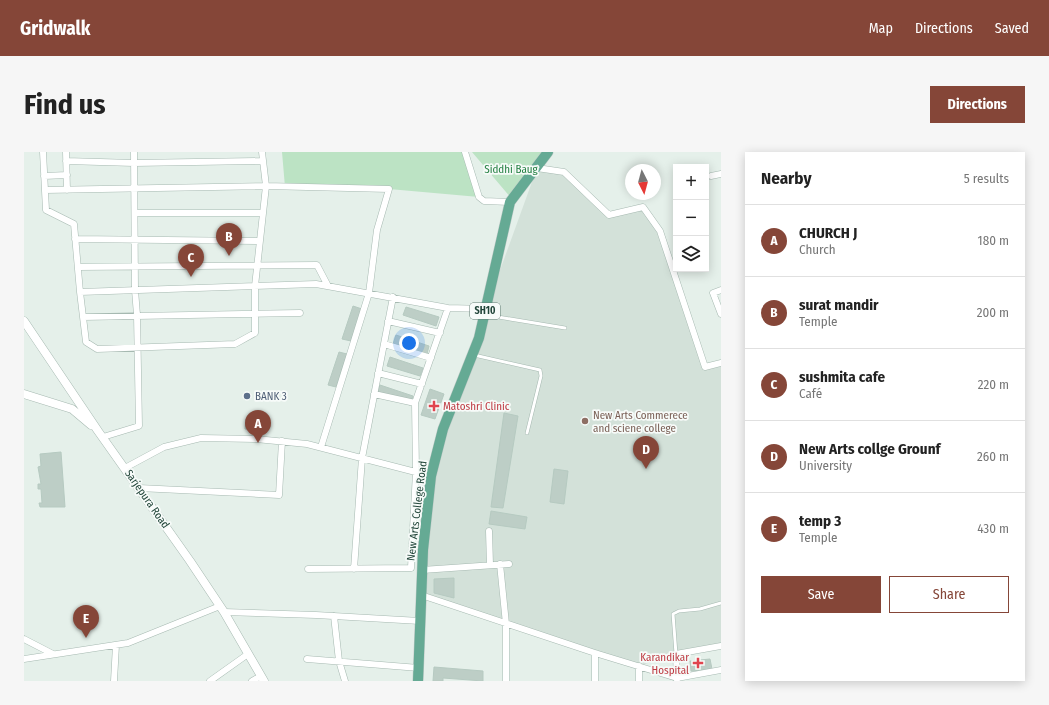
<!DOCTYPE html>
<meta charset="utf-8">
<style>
body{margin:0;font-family:"Fira Sans Condensed",sans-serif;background:#f6f6f6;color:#222}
.controls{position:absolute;right:12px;top:12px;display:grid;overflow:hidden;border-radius:0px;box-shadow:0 2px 10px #0003}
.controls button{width:36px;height:36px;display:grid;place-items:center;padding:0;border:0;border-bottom:1px solid #e0e0e0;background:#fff;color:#222;font:20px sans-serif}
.compass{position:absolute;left:601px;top:12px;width:36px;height:36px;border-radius:50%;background:#fff;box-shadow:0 2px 10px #0003;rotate:174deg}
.you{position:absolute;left:385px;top:191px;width:14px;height:14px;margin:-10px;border:3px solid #fff;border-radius:50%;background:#1a73e8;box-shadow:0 0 0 6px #1a73e833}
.badge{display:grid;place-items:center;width:26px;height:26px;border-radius:50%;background:#854638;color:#fff;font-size:13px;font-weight:700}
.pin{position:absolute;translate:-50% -33px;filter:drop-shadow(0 1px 2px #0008)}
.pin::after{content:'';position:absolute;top:21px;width:14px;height:12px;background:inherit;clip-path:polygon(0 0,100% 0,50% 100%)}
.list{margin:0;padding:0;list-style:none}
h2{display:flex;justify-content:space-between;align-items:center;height:52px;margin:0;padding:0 16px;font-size:17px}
h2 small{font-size:13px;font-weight:400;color:#767676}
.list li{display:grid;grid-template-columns:26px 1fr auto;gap:12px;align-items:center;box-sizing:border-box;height:72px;padding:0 16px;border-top:1px solid #e0e0e0}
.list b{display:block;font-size:15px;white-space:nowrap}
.list p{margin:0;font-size:13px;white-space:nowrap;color:#767676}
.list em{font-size:13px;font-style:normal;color:#767676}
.actions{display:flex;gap:8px;padding:12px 16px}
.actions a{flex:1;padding:9px 0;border:1px solid #854638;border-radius:0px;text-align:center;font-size:14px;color:#854638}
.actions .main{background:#854638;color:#fff}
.icon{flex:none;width:22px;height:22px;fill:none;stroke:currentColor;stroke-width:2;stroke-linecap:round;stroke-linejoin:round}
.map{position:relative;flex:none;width:697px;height:529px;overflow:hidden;border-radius:0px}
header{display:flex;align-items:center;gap:24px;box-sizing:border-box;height:56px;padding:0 20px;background:#854638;color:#fff}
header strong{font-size:19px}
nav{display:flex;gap:22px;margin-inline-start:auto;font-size:14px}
.intro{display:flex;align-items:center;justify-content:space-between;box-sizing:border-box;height:96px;padding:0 24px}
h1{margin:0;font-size:28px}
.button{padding:10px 18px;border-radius:0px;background:#854638;color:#fff;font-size:14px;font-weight:700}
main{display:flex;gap:24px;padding:0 24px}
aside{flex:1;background:#fff;border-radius:0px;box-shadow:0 2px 10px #0003}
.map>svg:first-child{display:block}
</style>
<header>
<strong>Gridwalk</strong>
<nav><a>Map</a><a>Directions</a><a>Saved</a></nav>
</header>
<div class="intro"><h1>Find us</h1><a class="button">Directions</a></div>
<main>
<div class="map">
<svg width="697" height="529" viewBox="0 0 697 529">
<rect width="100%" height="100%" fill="#e5f0ea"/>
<path fill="#d3e1d9" d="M 513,16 L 540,20 L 585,63 L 619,55 L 636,79 L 681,215 L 697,211 L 697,495 L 652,502 L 615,514 L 397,443 L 407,324 L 462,157 Z"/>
<path fill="#bce3c4" d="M 258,0 L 440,0 L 455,45 L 365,37 L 261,35 Z
M 448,0 L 520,0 L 488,47 Z"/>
<path fill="#bdcec6" stroke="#b6cac1" d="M 329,154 L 338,157 L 327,189 L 318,187 Z
M 382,155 L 415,165 L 412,174 L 379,163 Z
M 372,183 L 405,194 L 403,202 L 369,192 Z
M 315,200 L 323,202 L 312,235 L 304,233 Z
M 366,205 L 399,216 L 396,224 L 363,214 Z
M 356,233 L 389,244 L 386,253 L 353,242 Z
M 406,237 L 420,242 L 411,267 L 397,263 Z
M 480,261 L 494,264 L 479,356 L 467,355 Z
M 222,267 L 243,269 L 242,279 L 221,277 Z
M 37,300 L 41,355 L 16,355 L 15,351 L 18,351 L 17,337 L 14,337 L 14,332 L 17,332 L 14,315 L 17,314 L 16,302 Z
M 530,317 L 544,319 L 540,352 L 526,350 Z
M 467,359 L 503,365 L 501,377 L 465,372 Z
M 430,426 L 430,446 L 410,441 L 410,427 Z
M 686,507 L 688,517 L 667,519 L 666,509 Z
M 410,515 L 459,519 L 459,529 L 419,526 L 419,529 L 409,529 Z"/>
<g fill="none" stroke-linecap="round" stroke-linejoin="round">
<g stroke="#a6b9b1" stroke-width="4">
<path id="service" d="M 462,163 L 541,176
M 450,203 L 516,218 L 517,224 L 503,281
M 652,502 L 649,462 L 655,459 L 676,457 L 697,451"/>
</g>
<g stroke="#a6b9b1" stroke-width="7">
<path id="minor" d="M 19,0 L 22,58 L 50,72 L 56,140
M 42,0 L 43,38
M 238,0 L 242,34 L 231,134 L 231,181 L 211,192 L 73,197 L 62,190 L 56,140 L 292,132 L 424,156 L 462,157
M 441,0 L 455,45 L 460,49 L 486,50
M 42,9 L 110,11 L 239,9
M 513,16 L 540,20 L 585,63 L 619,55 L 636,79 L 681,215 L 697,211
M 20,24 L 43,23
M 687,24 L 697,22
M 21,38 L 242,34 L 365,37 L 353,78 L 345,141 L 297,295
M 111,61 L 239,61
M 51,87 L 236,89
M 54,115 L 293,113 L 304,134
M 697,138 L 689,141 L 697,162
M 59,165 L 276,161
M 364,169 L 416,181
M 360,192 L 407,206
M 354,221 L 398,232
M 350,242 L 391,251
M 79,285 L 115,274 L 113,163 L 111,138 L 110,0
M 101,316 L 140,295 L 177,286 L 232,287 L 283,292 L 407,324
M 115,336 L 255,343 L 258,289
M 465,379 L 466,413
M 476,412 L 482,472 L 482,529
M 284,417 L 387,416 L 392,320 L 391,251 L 424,156
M 330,417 L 338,306 L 369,145
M 398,418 L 485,412
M 397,443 L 571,501 L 653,526 L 697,518
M 200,460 L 292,463 L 396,469
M 310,464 L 315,509 L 321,529
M 0,487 L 29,502
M 571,501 L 571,529
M 0,507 L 104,491 L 196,454
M 283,507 L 395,516
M 653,528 L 652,502 L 697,494
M 90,529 L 92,493
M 186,529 L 224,502
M 228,529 L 237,524
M 615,529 L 615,514"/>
</g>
<g stroke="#a6b9b1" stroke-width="9">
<path id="tertiary" d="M 0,169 L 74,279 L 166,409 L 200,460 L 240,529
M 0,242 L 48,257 L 67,273"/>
</g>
<g stroke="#c1cbc8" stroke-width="11">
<path id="primary" d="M 394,529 L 399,398 L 407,324 L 419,277 L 455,186 L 486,50 L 524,0"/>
</g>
<use href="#service" stroke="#fff" stroke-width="3"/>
<use href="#minor" stroke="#fff" stroke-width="6"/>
<use href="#tertiary" stroke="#fff" stroke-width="8"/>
<use href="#primary" stroke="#65aa94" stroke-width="10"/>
</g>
<circle fill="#5c6f8a" stroke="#f7fbf9" stroke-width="1.5" cx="223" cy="244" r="4"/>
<g fill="#e0444e" stroke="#f7fbf9" stroke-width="1.5">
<path d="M408 248h4v4h4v4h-4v4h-4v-4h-4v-4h4z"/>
<path d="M672 505h4v4h4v4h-4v4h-4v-4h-4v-4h4z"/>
</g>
<circle fill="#8d6e63" stroke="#f7fbf9" stroke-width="1.5" cx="561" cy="269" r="4"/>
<g text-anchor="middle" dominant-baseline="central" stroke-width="3.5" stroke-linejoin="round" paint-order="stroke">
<rect fill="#f7fbf9" stroke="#617c73" stroke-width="1" x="446" y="151" width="30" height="16" rx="3"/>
<g font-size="10" font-weight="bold" fill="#214539">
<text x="461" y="159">SH10</text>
</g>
<g font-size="11" fill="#268144" stroke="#f7fbf9">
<text x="487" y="17">Siddhi Baug</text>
</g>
<g font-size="11" fill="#4e5e75" stroke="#f7fbf9" text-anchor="start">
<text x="231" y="244">BANK 3</text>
</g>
<g font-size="11" fill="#be3a42" stroke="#f7fbf9" text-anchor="start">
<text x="419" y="254">Matoshri Clinic</text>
<text x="665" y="505" text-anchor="end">Karandikar<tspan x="665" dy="13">Hospital</tspan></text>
</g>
<g font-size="11" fill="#785e54" stroke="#f7fbf9" text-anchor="start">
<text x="569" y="263">New Arts Commerece<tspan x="569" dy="13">and sciene college</tspan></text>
</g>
<g font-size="11" fill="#214539" stroke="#f7fbf9">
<text transform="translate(123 347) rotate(55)">Sarjepura Road</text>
<text transform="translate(393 359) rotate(-83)">New Arts College Road</text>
</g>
</g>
</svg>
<div class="controls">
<button>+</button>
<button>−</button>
<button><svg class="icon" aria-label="layers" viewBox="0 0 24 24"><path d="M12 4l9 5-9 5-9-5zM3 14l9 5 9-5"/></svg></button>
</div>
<svg class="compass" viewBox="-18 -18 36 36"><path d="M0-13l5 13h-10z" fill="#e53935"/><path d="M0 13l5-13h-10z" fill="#767676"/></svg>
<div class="you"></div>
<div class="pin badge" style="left:234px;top:291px">A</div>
<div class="pin badge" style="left:205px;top:104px">B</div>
<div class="pin badge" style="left:167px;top:125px">C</div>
<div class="pin badge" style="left:622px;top:317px">D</div>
<div class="pin badge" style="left:62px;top:486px">E</div>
</div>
<aside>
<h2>Nearby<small>5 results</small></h2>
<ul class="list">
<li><span class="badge">A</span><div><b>CHURCH J</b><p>Church</p></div><em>180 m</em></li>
<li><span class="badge">B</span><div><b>surat mandir</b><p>Temple</p></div><em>200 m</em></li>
<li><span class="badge">C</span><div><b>sushmita cafe</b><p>Café</p></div><em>220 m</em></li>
<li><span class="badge">D</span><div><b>New Arts collge Grounf</b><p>University</p></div><em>260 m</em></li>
<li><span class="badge">E</span><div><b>temp 3</b><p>Temple</p></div><em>430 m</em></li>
</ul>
<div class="actions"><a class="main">Save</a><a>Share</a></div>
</aside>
</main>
